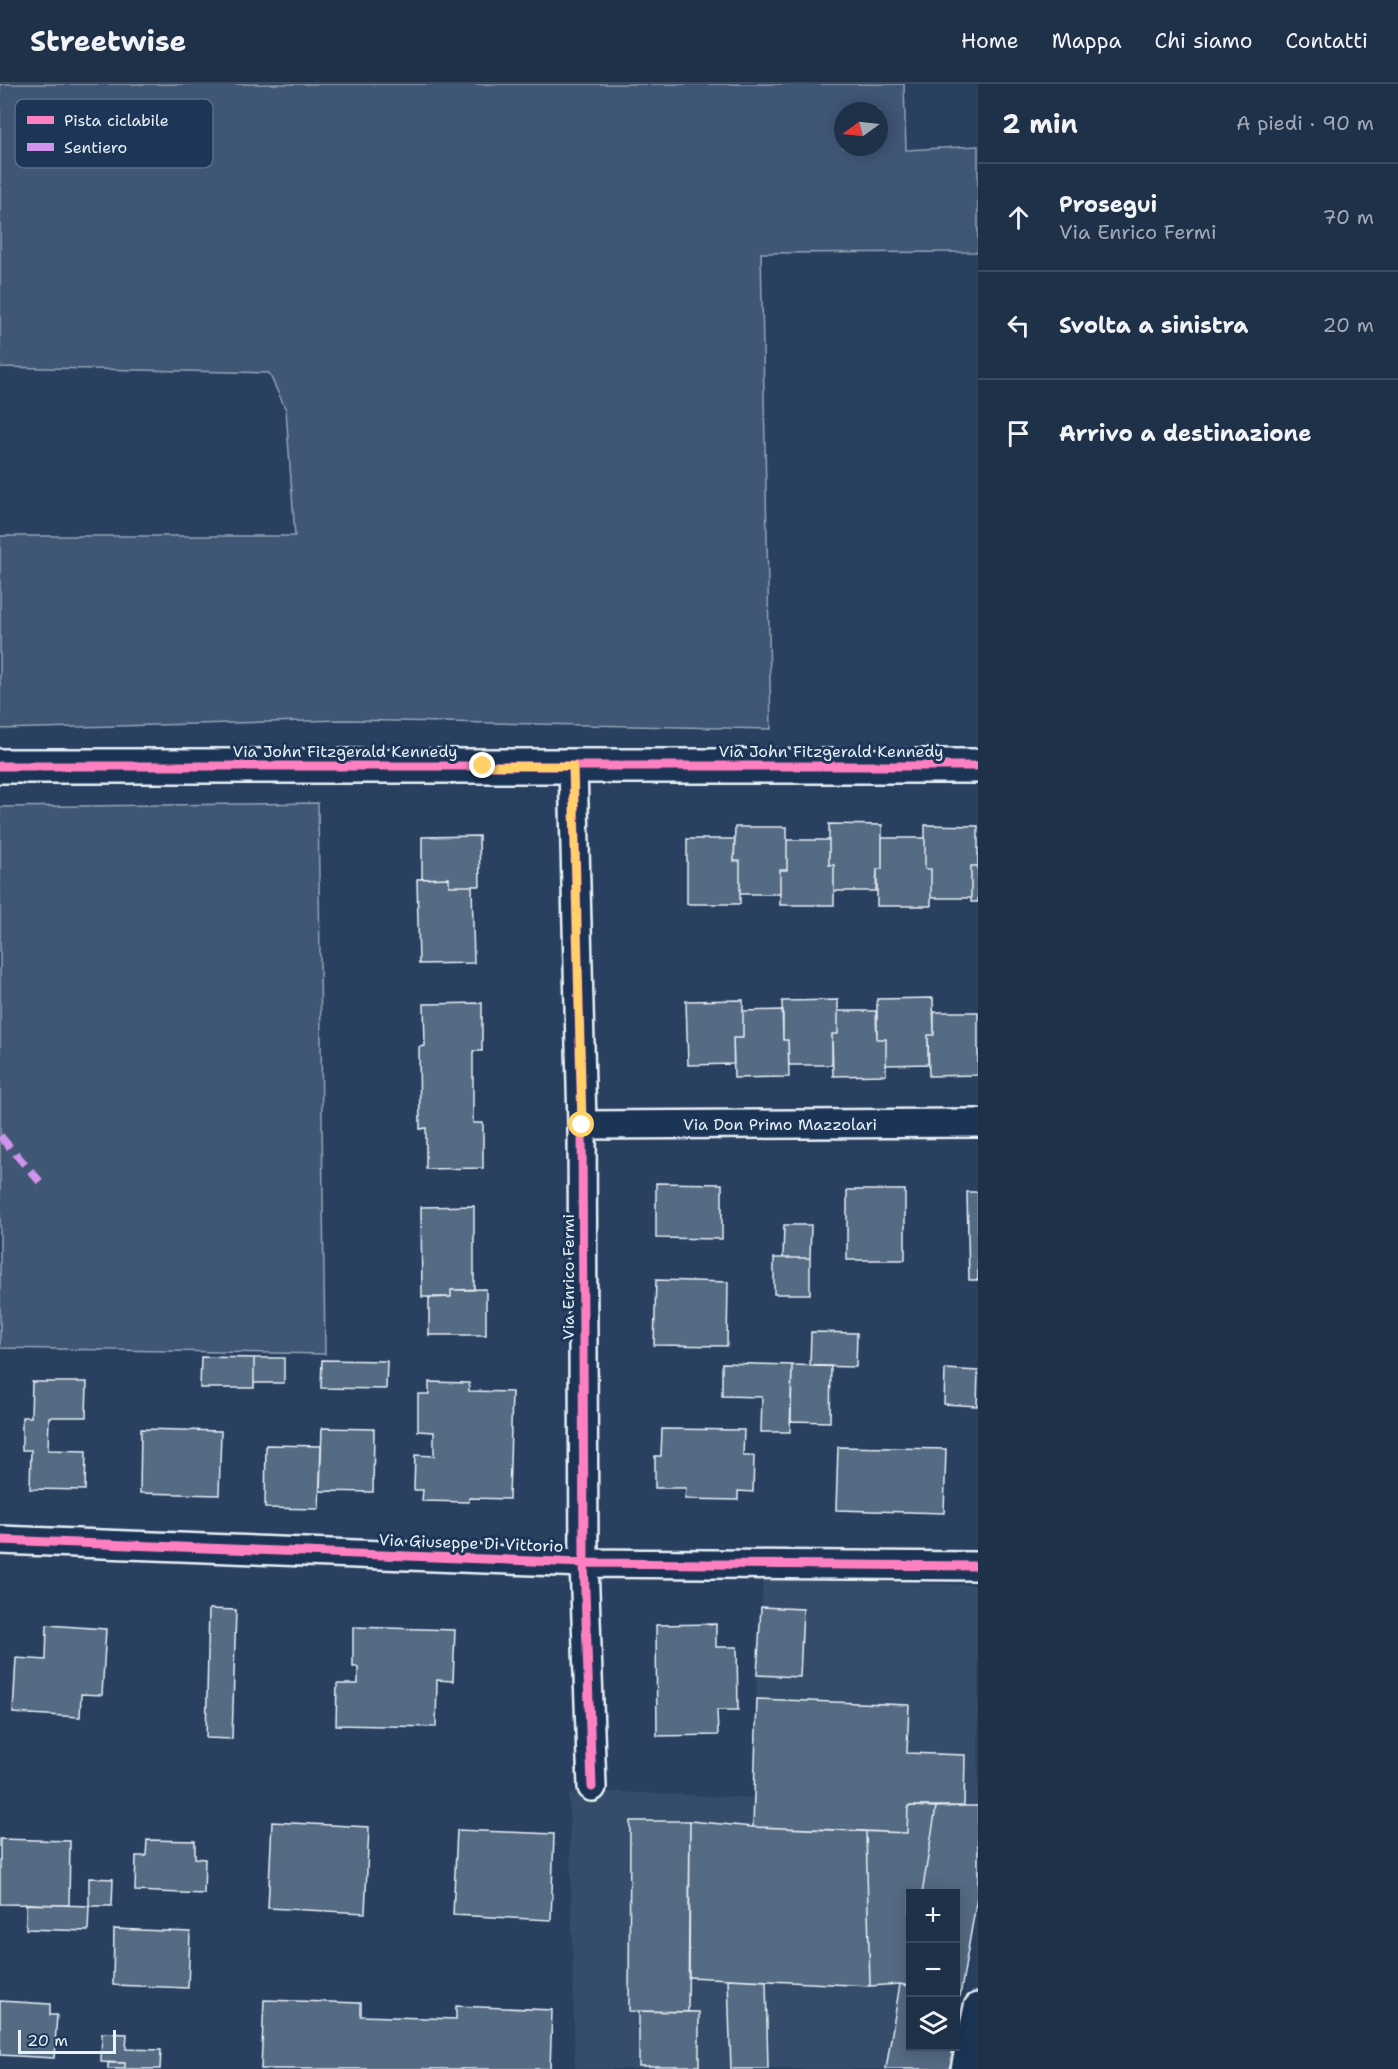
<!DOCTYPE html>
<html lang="it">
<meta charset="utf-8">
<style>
body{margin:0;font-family:"Shantell Sans",sans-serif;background:#273850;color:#f1f3f6}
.controls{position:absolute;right:18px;bottom:18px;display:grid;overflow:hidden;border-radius:0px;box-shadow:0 3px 15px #0003}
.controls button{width:54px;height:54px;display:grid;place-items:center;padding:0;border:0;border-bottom:2px solid #3c4b61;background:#1f3049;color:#f1f3f6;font:30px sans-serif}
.compass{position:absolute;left:834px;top:18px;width:54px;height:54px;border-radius:50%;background:#1f3049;box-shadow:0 3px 15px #0003;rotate:255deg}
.scale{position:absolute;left:18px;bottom:15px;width:98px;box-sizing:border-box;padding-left:6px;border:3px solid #e8f1f8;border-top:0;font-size:16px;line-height:21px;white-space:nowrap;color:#e8f1f8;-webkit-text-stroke:4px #1d3557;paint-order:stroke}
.stop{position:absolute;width:18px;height:18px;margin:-14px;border:4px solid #ffd166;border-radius:50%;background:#fff}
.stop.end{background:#ffd166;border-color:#fff;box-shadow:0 2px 6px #0008}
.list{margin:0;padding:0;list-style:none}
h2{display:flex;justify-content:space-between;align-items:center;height:78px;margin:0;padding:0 24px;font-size:26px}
h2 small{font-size:20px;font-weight:400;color:#a1a9b4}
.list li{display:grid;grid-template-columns:39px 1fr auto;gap:18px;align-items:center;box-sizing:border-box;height:108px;padding:0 24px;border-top:2px solid #3c4b61}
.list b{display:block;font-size:22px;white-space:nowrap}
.list p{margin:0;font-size:20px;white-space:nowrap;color:#a1a9b4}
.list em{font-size:20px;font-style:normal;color:#a1a9b4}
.icon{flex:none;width:33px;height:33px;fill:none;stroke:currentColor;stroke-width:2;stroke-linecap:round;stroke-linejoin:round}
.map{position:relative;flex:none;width:978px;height:1985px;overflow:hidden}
header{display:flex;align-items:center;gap:36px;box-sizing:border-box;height:84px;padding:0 30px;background:#1f3049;border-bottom:2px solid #3c4b61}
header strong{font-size:28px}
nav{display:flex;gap:33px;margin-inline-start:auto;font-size:21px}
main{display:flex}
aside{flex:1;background:#1f3049}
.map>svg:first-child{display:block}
</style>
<header>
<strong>Streetwise</strong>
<nav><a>Home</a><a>Mappa</a><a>Chi siamo</a><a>Contatti</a></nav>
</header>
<main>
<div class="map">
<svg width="978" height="1985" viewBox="0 0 978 1985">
<rect width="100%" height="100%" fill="#294061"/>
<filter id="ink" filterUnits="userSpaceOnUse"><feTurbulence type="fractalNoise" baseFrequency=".0167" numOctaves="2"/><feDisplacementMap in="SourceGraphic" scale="12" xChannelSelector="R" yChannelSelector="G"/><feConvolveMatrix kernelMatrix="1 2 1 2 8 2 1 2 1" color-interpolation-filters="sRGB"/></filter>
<g filter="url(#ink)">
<path fill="#364d6b" d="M 763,1495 L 978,1501 L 978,1808 L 956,1944 L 956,1810 L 910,1810 L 910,1962 L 953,1963 L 950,1985 L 575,1985 L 569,1710 L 618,1708 L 754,1714 L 757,1591 Z"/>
<path fill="#415774" stroke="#94a4b6" stroke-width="1.5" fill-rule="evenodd" d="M 0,0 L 904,0 L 906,66 L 978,62 L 978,168 L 761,169 L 771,645 L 346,636 L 0,645 L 0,452 L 295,452 L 286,326 L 269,289 L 0,283 ZM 843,27 L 879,27 L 879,63 L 843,63 Z
M 318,719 L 325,1270 L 0,1264 L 0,723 Z"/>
<path fill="#556a83" stroke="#e8f1f8" stroke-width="1.5" d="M 829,740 L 882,741 L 882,785 L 877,785 L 876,807 L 834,807 L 834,781 L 829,781 Z
M 925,741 L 978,742 L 978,782 L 971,782 L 971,814 L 931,814 L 931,785 L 925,785 Z
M 735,743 L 787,743 L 787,786 L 780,786 L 780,810 L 740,810 L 740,777 L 734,777 Z
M 479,752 L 480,802 L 449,802 L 449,794 L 422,795 L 422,753 Z
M 882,754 L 925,754 L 925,785 L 931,785 L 931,822 L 877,822 L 877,785 L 882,785 Z
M 687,755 L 735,755 L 734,777 L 740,777 L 740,820 L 687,820 Z
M 787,756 L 829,756 L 829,781 L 834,781 L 834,821 L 780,821 L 780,786 L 787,786 Z
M 978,781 L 978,818 L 971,818 L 971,782 L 978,782 Z
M 449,794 L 449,802 L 472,802 L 474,879 L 419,880 L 417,795 Z
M 933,914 L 934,951 L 928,951 L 928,980 L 886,981 L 886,955 L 877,955 L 877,915 Z
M 743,916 L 743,954 L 733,954 L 734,980 L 688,981 L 686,917 Z
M 838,916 L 838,950 L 832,950 L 832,981 L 789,981 L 788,956 L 783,956 L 782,917 Z
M 482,919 L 482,967 L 473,967 L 473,1039 L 483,1039 L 483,1084 L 426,1085 L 426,1044 L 420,1045 L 419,963 L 425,962 L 424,920 Z
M 783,926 L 783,956 L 788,956 L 789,993 L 734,994 L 733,954 L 743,954 L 743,927 Z
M 838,927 L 876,927 L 877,955 L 886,955 L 886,991 L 833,992 L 832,950 L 838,950 Z
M 934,928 L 978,928 L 978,991 L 929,992 L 928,951 L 934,951 Z
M 656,1099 L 722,1100 L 722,1155 L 656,1154 Z
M 847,1106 L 905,1106 L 905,1176 L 847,1176 Z
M 967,1108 L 978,1108 L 978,1196 L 969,1196 Z
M 474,1122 L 474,1206 L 451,1206 L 451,1213 L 422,1213 L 421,1123 Z
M 784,1141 L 811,1141 L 810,1174 L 783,1174 Z
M 774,1174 L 810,1174 L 810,1210 L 774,1210 Z
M 656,1196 L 728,1198 L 727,1262 L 654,1261 Z
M 486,1205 L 486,1251 L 429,1251 L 429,1214 L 451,1213 L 451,1206 Z
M 811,1248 L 857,1249 L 856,1283 L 810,1282 Z
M 201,1273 L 254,1274 L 254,1304 L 200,1304 Z
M 254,1274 L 284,1274 L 284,1299 L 254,1299 Z
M 322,1276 L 387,1277 L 386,1305 L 321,1304 Z
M 722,1279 L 792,1281 L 790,1348 L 761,1348 L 762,1313 L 722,1312 Z
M 792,1281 L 831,1282 L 830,1338 L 791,1337 Z
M 945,1285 L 978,1287 L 977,1322 L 944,1320 Z
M 32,1298 L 87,1298 L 86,1333 L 49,1333 L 48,1366 L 86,1367 L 85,1406 L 30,1405 L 31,1366 L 22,1366 L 22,1333 L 31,1333 Z
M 429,1298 L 469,1299 L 469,1307 L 512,1308 L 509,1415 L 469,1414 L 469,1418 L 422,1417 L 423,1406 L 414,1406 L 415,1371 L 434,1372 L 434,1348 L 418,1347 L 418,1310 L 429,1310 Z
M 322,1344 L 374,1345 L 373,1408 L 320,1407 Z
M 141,1345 L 221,1347 L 219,1411 L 140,1409 Z
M 662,1345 L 744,1346 L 743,1372 L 754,1372 L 753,1408 L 738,1407 L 738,1416 L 685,1415 L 686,1404 L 655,1404 L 655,1372 L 661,1372 Z
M 266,1361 L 321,1362 L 319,1425 L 265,1424 Z
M 838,1363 L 946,1365 L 944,1429 L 836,1426 Z
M 761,1523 L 803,1525 L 800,1593 L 757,1591 Z
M 209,1525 L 236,1526 L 232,1655 L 206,1654 Z
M 716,1540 L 716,1563 L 737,1563 L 738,1626 L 717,1626 L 718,1651 L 657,1652 L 656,1541 Z
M 47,1541 L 106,1545 L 102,1611 L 81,1610 L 80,1633 L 13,1629 L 16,1574 L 46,1576 Z
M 353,1543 L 455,1546 L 453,1597 L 437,1596 L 436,1643 L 336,1641 L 337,1600 L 358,1600 L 358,1583 L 353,1583 Z
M 757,1615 L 909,1621 L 907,1669 L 965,1671 L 964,1722 L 908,1722 L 907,1749 L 753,1743 Z
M 908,1722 L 936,1723 L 922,1810 L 910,1810 L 910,1883 L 908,1902 L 900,1900 L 870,1902 L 866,1747 L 907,1749 Z
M 964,1722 L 978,1722 L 978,1808 L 960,1912 L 956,1911 L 956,1810 L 922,1810 L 936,1723 Z
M 630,1737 L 690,1737 L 688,1928 L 629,1927 Z
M 690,1737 L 753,1743 L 866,1747 L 870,1902 L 689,1893 Z
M 272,1738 L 369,1743 L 365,1829 L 268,1824 Z
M 457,1746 L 554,1750 L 551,1836 L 453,1831 Z
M 0,1755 L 70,1757 L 69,1821 L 0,1820 Z
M 147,1756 L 195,1757 L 195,1774 L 205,1775 L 204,1810 L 135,1807 L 136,1772 L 146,1772 Z
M 89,1794 L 113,1795 L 112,1822 L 89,1822 Z
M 26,1820 L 89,1822 L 88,1847 L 26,1845 Z
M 114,1845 L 190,1848 L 188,1904 L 113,1901 Z
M 728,1895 L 766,1897 L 768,1985 L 731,1985 Z
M 900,1900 L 910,1902 L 910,1962 L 953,1962 L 950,1985 L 886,1985 Z
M 264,1916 L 361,1919 L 361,1932 L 456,1935 L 456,1922 L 552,1926 L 550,1985 L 261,1985 Z
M 0,1917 L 50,1920 L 50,1931 L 57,1931 L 54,1974 L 0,1971 Z
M 639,1927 L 699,1928 L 699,1982 L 639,1982 Z
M 102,1949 L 127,1950 L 126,1965 L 161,1966 L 160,1985 L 125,1985 L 125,1979 L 101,1978 Z
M 108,1979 L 125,1979 L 125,1985 L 108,1985 Z"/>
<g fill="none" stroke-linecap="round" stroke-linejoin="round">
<g stroke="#e8f1f8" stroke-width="32">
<path id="minor" d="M 573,682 L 582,1041 L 584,1479 L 592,1703
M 582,1041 L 978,1039
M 0,1456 L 584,1479 L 978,1482
M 965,1985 L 978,1923"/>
</g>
<g stroke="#e8f1f8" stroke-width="38">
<path id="tertiary" d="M 0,682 L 978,682"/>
</g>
<use href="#minor" stroke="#1d3557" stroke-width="27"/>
<use href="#tertiary" stroke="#1d3557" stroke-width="33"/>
<path stroke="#d193ec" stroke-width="8" stroke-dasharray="15 8" stroke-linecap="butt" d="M 0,1052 L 42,1100"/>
<g stroke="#1d3557" stroke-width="13">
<path id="cycleway" d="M 0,682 L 978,682
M 573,682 L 582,1041 L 584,1479 L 592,1703
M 0,1456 L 584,1479 L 978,1482"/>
</g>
<use href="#cycleway" stroke="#ff80c0" stroke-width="9"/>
</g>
</g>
<g fill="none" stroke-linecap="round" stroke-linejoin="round" filter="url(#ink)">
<path stroke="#ffd166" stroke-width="8" d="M 483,682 L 573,682 L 582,1041"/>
</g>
<g text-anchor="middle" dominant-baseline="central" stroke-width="6" stroke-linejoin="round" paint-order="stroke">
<g font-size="16" fill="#e8f1f8" stroke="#1d3557">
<text x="345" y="667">Via John Fitzgerald Kennedy</text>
<text x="831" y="667">Via John Fitzgerald Kennedy</text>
<text x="780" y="1040">Via Don Primo Mazzolari</text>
<text transform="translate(568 1193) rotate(-90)">Via Enrico Fermi</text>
<text transform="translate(471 1459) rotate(2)">Via Giuseppe Di Vittorio</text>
</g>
</g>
<rect x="15" y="15" width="198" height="69" rx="9" fill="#1d3557" stroke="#5a6d87" stroke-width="1.5"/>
<rect x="27" y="32" width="27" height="8" fill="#ff80c0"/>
<rect x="27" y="59" width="27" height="8" fill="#d193ec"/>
<g font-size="16" fill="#e8f1f8">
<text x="64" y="42">Pista ciclabile</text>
<text x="64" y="69">Sentiero</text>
</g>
</svg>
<div class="controls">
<button>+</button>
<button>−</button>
<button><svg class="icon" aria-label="layers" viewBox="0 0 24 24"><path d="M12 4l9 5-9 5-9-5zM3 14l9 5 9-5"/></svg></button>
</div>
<svg class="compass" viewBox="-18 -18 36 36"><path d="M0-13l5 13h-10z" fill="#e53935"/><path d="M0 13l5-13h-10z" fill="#a1a9b4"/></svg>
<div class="scale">20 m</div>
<div class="stop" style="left:582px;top:1041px"></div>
<div class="stop end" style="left:483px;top:682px"></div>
</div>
<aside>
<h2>2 min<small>A piedi · 90 m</small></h2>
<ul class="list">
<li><svg class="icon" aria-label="ahead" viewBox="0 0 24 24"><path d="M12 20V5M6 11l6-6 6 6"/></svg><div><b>Prosegui</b><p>Via Enrico Fermi</p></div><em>70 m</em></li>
<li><svg class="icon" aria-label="left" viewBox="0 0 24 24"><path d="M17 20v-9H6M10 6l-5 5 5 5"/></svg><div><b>Svolta a sinistra</b></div><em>20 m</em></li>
<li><svg class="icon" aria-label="arrive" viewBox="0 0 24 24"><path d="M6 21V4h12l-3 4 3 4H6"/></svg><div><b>Arrivo a destinazione</b></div></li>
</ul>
</aside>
</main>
